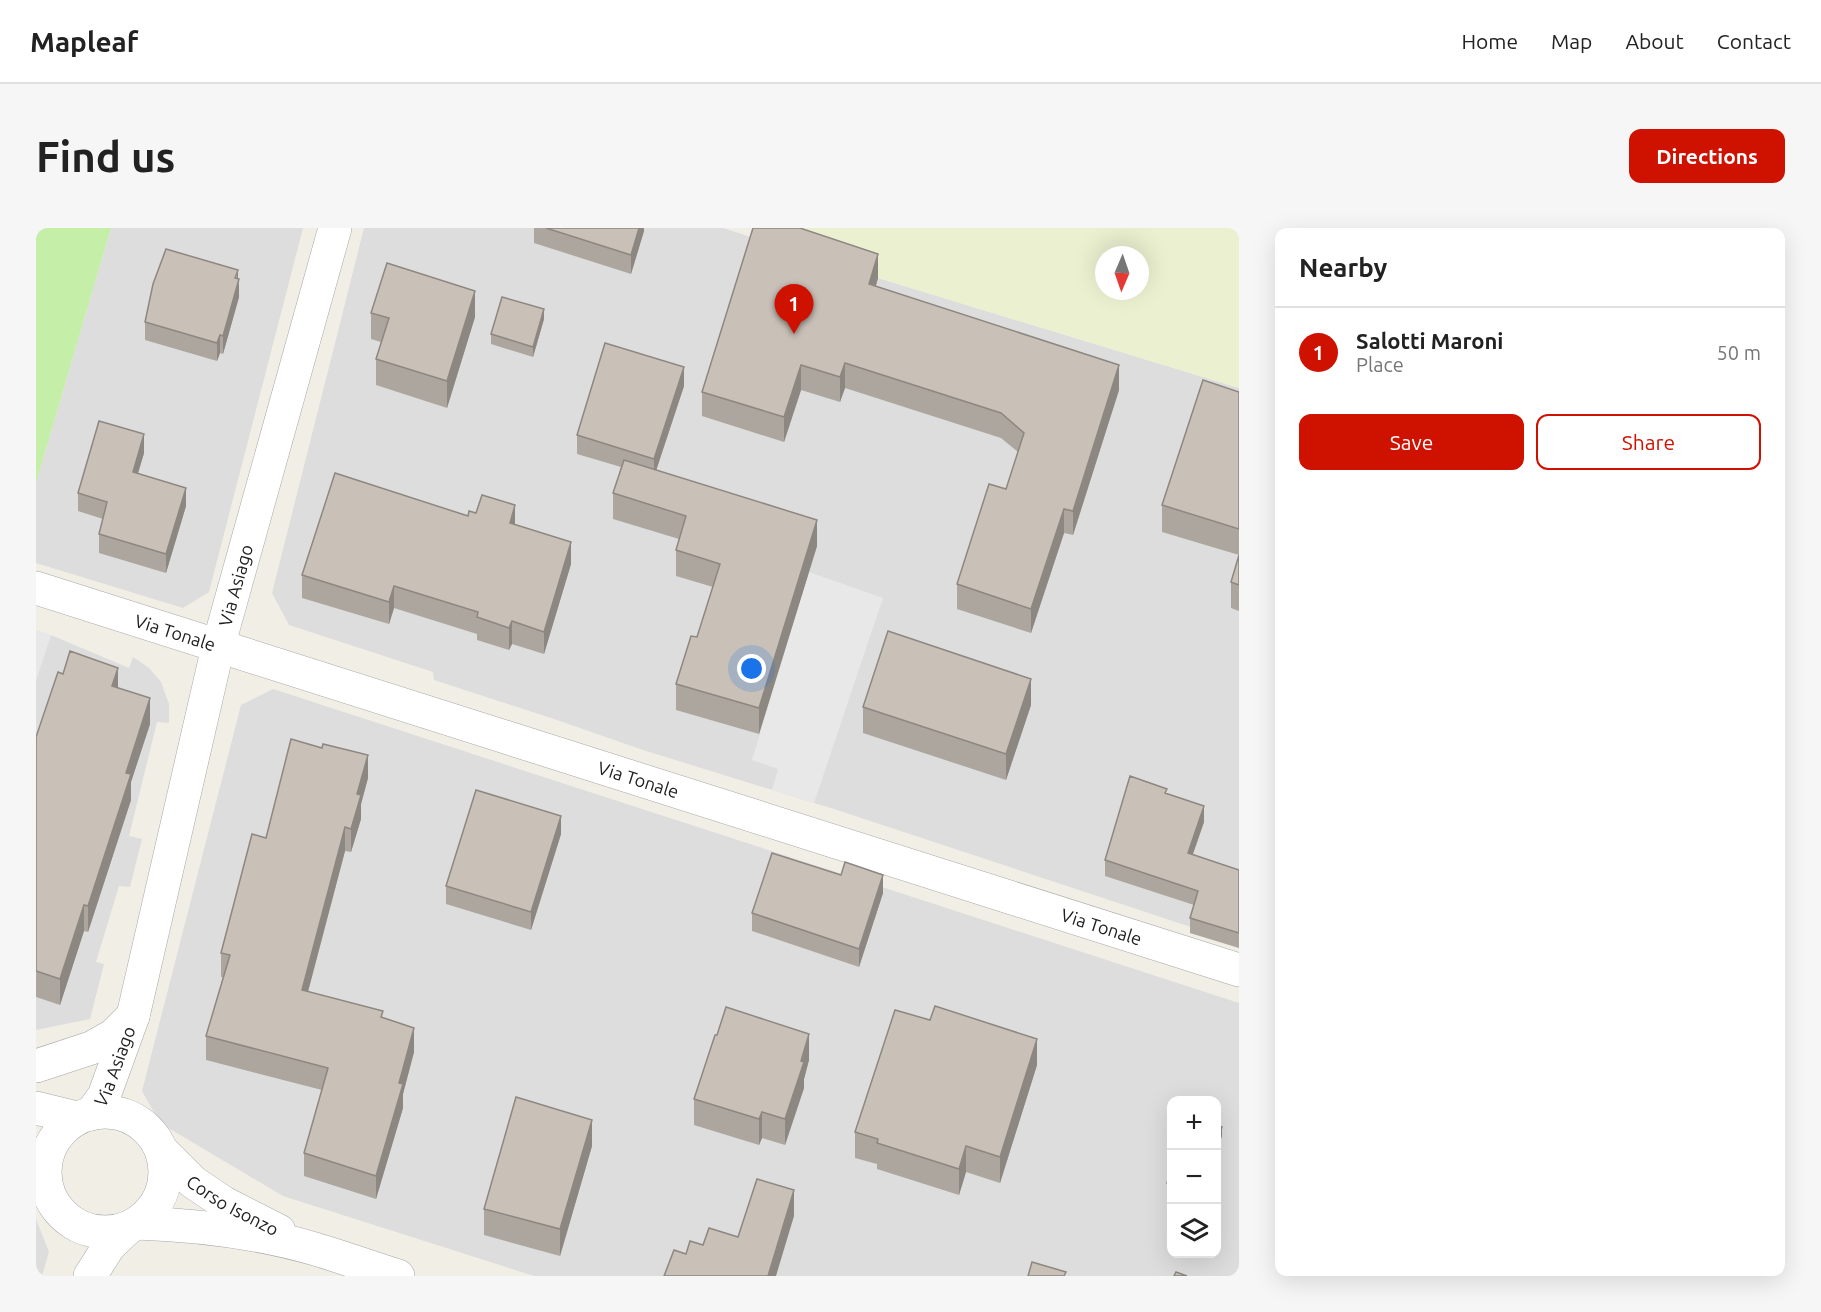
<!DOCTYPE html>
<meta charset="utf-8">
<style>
body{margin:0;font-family:Ubuntu,sans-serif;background:#f6f6f6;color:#222}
.controls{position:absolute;right:18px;bottom:18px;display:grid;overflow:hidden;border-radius:12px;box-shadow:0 6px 24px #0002}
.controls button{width:54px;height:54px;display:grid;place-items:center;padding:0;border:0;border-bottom:2px solid #e0e0e0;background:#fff;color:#222;font:30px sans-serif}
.compass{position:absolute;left:1059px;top:18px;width:54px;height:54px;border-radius:50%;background:#fff;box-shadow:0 6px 24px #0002;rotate:182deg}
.you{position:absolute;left:716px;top:441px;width:21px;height:21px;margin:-15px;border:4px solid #fff;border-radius:50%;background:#1a73e8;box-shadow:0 0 0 9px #1a73e833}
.badge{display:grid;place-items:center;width:39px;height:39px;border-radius:50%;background:#cf1100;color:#fff;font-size:20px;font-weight:700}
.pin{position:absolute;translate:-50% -50px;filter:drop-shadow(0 2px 3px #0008)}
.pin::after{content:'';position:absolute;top:32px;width:21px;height:18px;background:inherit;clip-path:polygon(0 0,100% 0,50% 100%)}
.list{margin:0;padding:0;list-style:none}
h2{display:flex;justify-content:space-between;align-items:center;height:78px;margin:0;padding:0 24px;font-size:26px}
h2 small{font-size:20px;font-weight:400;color:#767676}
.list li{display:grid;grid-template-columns:39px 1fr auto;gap:18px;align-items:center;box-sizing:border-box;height:90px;padding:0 24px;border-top:2px solid #e0e0e0}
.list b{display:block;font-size:22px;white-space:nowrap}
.list p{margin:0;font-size:20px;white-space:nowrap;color:#767676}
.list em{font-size:20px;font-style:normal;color:#767676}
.actions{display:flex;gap:12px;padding:18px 24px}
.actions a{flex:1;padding:14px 0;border:2px solid #cf1100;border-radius:12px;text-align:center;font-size:21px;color:#cf1100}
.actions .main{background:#cf1100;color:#fff}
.icon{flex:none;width:33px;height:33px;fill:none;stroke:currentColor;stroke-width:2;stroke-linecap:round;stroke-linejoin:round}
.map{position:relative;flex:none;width:1203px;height:1048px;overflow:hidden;border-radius:12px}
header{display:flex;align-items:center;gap:36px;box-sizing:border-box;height:84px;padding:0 30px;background:#fff;border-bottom:2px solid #e0e0e0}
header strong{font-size:28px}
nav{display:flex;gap:33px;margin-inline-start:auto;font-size:21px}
.intro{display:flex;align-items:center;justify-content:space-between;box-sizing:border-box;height:144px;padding:0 36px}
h1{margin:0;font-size:42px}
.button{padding:15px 27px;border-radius:12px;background:#cf1100;color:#fff;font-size:21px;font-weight:700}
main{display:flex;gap:36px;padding:0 36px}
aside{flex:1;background:#fff;border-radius:12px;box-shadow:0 6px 24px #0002}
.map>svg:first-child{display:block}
</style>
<header>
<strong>Mapleaf</strong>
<nav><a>Home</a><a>Map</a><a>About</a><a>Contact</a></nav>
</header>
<div class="intro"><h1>Find us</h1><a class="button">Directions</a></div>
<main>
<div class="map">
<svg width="1203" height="1048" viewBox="0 0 1203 1048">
<rect width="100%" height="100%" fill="#f1eee5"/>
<path fill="#dedddd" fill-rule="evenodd" d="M 75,0 L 267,0 L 173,364 L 147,380 L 0,335 L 0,255 Z
M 328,0 L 687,0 L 842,50 L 1203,160 L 1203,720 L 1154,705 L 1155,699 L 804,583 L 607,522 L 518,491 L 398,452 L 397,444 L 253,397 L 236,365 Z
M 15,407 L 93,440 L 97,429 L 113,440 L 125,454 L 133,476 L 133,495 L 121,494 L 93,608 L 106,611 L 94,659 L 83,658 L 60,734 L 68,736 L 54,791 L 0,802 L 0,452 Z
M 237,461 L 1203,775 L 1203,1048 L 498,1048 L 247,968 L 124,895 L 106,863 L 205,477 ZM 1136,872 L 1180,872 L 1180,1026 L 1136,1026 Z
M 0,991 L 13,1024 L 6,1048 L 0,1048 Z"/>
<path fill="#ebf0d0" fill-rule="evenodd" d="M 724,0 L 1203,0 L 1203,160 L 842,50 ZM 1068,27 L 1104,27 L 1104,63 L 1068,63 Z"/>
<path fill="#c5eea9" d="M 0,0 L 75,0 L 0,255 Z"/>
<path fill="#e8e8e8" d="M 773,344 L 847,370 L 778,575 L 736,562 L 742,541 L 716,532 Z
M 0,402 L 15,407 L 0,452 Z"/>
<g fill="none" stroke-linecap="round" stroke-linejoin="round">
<g stroke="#a7a7a7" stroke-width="34">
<g id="minor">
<path id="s1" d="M 0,360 L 1203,742"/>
<path d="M 0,838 L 55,820 L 78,807 L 97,788"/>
<path d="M 0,880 L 41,890"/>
<circle cx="69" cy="944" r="60"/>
<path id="s2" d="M 55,886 L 68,868 L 97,788 L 182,419 L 299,0"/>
<path id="s3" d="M 126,923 L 157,954 L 188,975 L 243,1003"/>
<path d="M 101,995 C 158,997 224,1005 279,1021 C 306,1029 334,1039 362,1048"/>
<path d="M 54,1048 L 73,1018 L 92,1000"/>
</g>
</g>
<use href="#minor" stroke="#fff" stroke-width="33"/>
</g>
<path fill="#ada69e" d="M 498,0 L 608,0 L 608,3 L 595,46 L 498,15 Z
M 202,50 L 203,69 L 187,126 L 184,125 L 181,133 L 109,112 L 109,94 Z
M 842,50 L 840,58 L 1083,162 L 1037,307 L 1028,305 L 995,405 L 921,381 L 921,356 L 970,261 L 982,224 L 965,210 L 809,160 L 804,174 L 765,162 L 748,214 L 666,188 L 666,164 Z
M 335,85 L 439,89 L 411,180 L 340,157 L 340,131 L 345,114 L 335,111 Z
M 508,91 L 497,129 L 455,116 L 455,106 Z
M 648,158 L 620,242 L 781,318 L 723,506 L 640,482 L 640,456 L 661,409 L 677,359 L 640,348 L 640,322 L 643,311 L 577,291 L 577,265 L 585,239 L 541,226 L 541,207 Z
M 1203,164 L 1203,383 L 1195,380 L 1195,354 L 1203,327 L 1126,304 L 1126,277 Z
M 108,225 L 102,245 L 150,278 L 130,345 L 63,325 L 63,306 L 67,291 L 42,283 L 42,265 Z
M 432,288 L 479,297 L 535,336 L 508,426 L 476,416 L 473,422 L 441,412 L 441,406 L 358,380 L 353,396 L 266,370 L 266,347 Z
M 82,459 L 114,496 L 95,554 L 95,572 L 52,704 L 48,703 L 24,777 L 0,769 L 0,509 Z
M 995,477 L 970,552 L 827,505 L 827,479 Z
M 332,550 L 325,576 L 325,591 L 315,624 L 309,623 L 272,764 L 347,790 L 378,824 L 367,866 L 367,880 L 340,971 L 268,948 L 268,925 L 286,862 L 170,832 L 170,808 L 187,749 L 185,749 L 185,725 L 230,610 Z
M 1131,566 L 1168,594 L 1157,626 L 1203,642 L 1203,720 L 1154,705 L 1154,690 L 1158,677 L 1069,648 L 1069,632 Z
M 525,606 L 495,702 L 410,676 L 410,658 Z
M 805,647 L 847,665 L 823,739 L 716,703 L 716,685 Z
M 773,832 L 768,851 L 768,860 L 749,917 L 726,910 L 723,917 L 658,897 L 658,871 Z
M 1001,837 L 964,955 L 930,944 L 923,967 L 841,941 L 841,936 L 819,930 L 819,904 Z
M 556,918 L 524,1028 L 448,1007 L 448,981 Z
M 1136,940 L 1136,966 L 1131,965 L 1131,955 Z"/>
<path fill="#8d8781" d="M 603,0 L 608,0 L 608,3 L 595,46 L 595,27 Z
M 842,26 L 842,50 L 833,80 L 833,56 Z
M 202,42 L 202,57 L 203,51 L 203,69 L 187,126 L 187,108 Z
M 439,63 L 439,89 L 411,180 L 411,153 Z
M 508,81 L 508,91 L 497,129 L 497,119 Z
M 184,107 L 184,125 L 181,133 L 181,115 Z
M 809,135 L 809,160 L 804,174 L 804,149 Z
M 765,137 L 765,162 L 748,214 L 748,189 Z
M 1083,137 L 1083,162 L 1037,307 L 1037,283 Z
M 648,139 L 648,158 L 618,249 L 618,231 Z
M 108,206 L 108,225 L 97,262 L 97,244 Z
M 150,260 L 150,278 L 130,345 L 130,326 Z
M 479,277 L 479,299 L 474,295 Z
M 1028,281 L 1028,305 L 995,405 L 995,381 Z
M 781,292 L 781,318 L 723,506 L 723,480 Z
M 535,314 L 535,336 L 508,426 L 508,404 Z
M 358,358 L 358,380 L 353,396 L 353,374 Z
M 476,393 L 476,416 L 473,422 L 473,400 Z
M 82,440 L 82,466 L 76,458 Z
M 995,451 L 995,477 L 970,552 L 970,526 Z
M 114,470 L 114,496 L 95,554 L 95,572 L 52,704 L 52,678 L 90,545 Z
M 332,527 L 332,550 L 325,576 L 325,591 L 315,624 L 315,601 L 321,566 Z
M 1168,578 L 1168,594 L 1152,640 L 1152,625 Z
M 525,588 L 525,606 L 495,702 L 495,684 Z
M 309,599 L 309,623 L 266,786 L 266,762 Z
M 847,647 L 847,665 L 823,739 L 823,721 Z
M 48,677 L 48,703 L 24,777 L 24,751 Z
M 378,800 L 378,824 L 367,866 L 367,880 L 340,971 L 340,948 L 363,855 Z
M 773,806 L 773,832 L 768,851 L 768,860 L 749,917 L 749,891 Z
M 1001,811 L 1001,837 L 964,955 L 964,929 Z
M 726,884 L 726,910 L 723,917 L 723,891 Z
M 556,892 L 556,918 L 524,1028 L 524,1001 Z
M 1186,899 L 1186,908 L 1180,926 L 1180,916 Z
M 930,918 L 930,944 L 923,967 L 923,941 Z
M 758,962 L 758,988 L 740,1048 L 732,1048 Z"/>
<path fill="#c9c1b8" stroke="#8d8781" stroke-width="1.5" d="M 510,0 L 603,0 L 595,27 Z
M 717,0 L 764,0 L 842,26 L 833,56 L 1083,137 L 1037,283 L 1028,281 L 995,381 L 921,356 L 953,256 L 970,261 L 988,205 L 965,185 L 809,135 L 804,149 L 765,137 L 748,189 L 666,164 Z
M 130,21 L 202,42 L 199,50 L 203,51 L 187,108 L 184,107 L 181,115 L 109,94 L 117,56 Z
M 351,35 L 439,63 L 411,153 L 340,131 L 353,90 L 335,85 Z
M 466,69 L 508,81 L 497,119 L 455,106 Z
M 569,115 L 648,139 L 618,231 L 541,207 Z
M 1167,152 L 1203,164 L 1203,301 L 1126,277 Z
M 63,193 L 108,206 L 97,244 L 150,260 L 130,326 L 63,306 L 71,274 L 42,265 Z
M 588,232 L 781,292 L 723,480 L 640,456 L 655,408 L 661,409 L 684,336 L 640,322 L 650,288 L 577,265 Z
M 299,245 L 432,288 L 433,283 L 440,285 L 446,267 L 479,277 L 474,295 L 535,314 L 508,404 L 476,393 L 473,400 L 441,389 L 442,384 L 358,358 L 353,374 L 266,347 Z
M 1203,327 L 1203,357 L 1195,354 Z
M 852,403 L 995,451 L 970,526 L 827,479 Z
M 34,423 L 82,440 L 76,458 L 114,470 L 90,545 L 95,546 L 52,678 L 48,677 L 24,751 L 0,743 L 0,509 L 22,444 L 27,446 Z
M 255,511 L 286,520 L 287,516 L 332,527 L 321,566 L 325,567 L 315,601 L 309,599 L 266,762 L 347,783 L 345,789 L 378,800 L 363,855 L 367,856 L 340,948 L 268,925 L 292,840 L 170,808 L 194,727 L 185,725 L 216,606 L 230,610 Z
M 1094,548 L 1131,561 L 1129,565 L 1168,578 L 1152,625 L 1203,642 L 1203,705 L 1154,690 L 1162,663 L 1069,632 Z
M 440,562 L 525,588 L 495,684 L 410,658 Z
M 736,625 L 805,647 L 809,634 L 847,647 L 823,721 L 716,685 Z
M 899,778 L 1001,811 L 964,929 L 930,918 L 923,941 L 841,915 L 842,911 L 819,904 L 859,782 L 894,792 Z
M 690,779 L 773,806 L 765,833 L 768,834 L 749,891 L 726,884 L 723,891 L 658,871 L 679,807 L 681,807 Z
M 480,869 L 556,892 L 524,1001 L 448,981 Z
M 1180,897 L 1186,899 L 1180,916 Z
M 1136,940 L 1136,957 L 1131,955 Z
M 721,951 L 758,962 L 732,1048 L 628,1048 L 638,1022 L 650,1026 L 654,1013 L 667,1017 L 673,1000 L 702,1009 Z
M 996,1034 L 1030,1044 L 1028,1048 L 992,1048 Z
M 1140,1044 L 1151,1048 L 1138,1048 Z"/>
<g text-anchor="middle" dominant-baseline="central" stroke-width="4.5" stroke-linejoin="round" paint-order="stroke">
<g font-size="18" fill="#202020" stroke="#fff">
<text stroke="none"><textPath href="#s2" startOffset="550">Via Asiago</textPath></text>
<text stroke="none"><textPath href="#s1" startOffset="146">Via Tonale</textPath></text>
<text stroke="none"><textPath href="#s1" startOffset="632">Via Tonale</textPath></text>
<text stroke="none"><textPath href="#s1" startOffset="1118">Via Tonale</textPath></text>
<text stroke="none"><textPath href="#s2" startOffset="54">Via Asiago</textPath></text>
<text stroke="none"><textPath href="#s3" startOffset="90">Corso Isonzo</textPath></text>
</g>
</g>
</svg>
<div class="controls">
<button>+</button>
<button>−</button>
<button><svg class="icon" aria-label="layers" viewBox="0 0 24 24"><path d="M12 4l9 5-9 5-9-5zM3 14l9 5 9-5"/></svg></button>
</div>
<svg class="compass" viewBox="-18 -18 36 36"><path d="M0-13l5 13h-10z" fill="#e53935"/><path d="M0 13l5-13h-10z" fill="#767676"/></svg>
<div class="you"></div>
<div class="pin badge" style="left:758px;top:106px">1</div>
</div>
<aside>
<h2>Nearby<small></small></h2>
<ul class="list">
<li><span class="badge">1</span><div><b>Salotti Maroni</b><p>Place</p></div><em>50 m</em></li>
</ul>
<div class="actions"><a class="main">Save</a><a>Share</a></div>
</aside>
</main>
